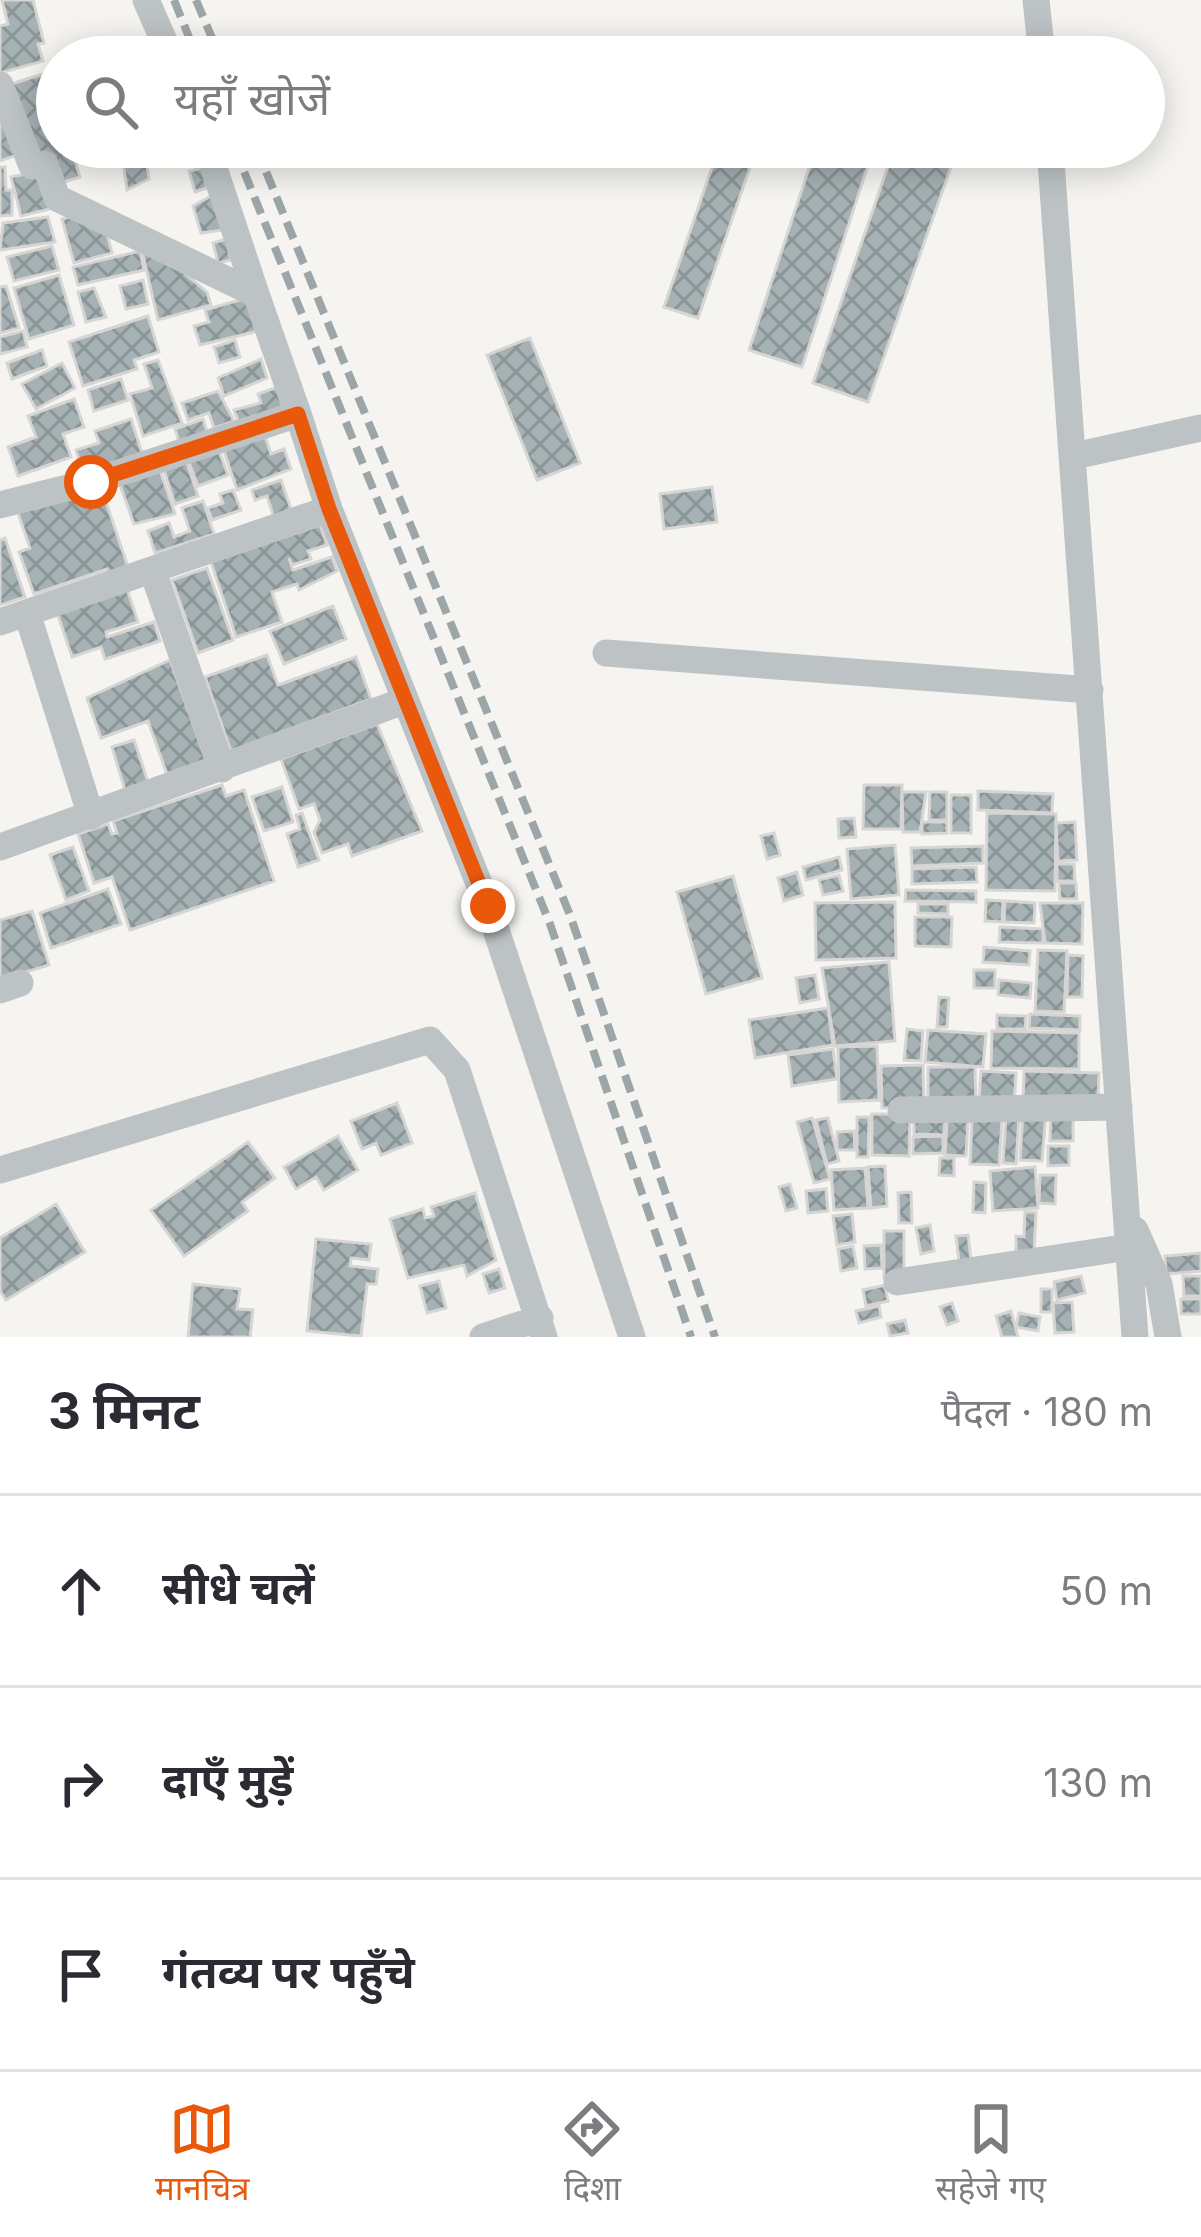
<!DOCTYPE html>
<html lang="hi">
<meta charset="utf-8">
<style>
body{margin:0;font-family:Inter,"Noto Sans Devanagari",sans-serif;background:#f2f2f3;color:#2b2b33}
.stop{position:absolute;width:36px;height:36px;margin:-27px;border:9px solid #ea580c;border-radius:50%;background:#fff}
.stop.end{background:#ea580c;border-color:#fff;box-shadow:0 3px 12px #0008}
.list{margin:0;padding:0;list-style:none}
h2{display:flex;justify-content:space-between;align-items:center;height:156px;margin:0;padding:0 48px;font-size:51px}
h2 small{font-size:39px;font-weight:400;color:#7c7c81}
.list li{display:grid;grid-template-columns:78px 1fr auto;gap:36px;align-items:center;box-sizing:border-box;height:192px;padding:0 48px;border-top:3px solid #e1e1e2}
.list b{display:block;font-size:45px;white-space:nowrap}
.list em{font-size:39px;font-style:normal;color:#7c7c81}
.icon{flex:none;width:66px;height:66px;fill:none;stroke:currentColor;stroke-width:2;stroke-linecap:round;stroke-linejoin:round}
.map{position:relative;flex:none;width:1201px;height:1337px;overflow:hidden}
.search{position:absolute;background:#fff;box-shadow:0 6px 30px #0003;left:36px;right:36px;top:36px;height:132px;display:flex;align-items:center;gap:30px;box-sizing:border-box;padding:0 42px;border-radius:66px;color:#7c7c81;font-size:45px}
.sheet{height:732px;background:#fff}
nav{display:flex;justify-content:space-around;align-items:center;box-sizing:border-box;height:168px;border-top:3px solid #e1e1e2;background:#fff;font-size:33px;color:#7c7c81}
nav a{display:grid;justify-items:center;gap:6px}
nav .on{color:#ea580c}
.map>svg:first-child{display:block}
</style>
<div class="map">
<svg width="1201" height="1337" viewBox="0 0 1201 1337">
<defs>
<pattern id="building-cross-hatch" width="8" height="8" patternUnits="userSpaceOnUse" patternTransform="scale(3)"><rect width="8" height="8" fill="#a6b1b3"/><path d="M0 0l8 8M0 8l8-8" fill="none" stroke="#8a9597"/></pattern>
</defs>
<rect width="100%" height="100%" fill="#f5f4f0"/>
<path fill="url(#building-cross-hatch)" stroke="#d6d5d3" stroke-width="3" d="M 2,0 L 33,0 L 44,43 L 38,44 L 43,61 L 0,73 L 0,26 L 8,24 Z
M 46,73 L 57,107 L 50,109 L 57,147 L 71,147 L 80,177 L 54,185 L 33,162 L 8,85 Z
M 0,104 L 17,155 L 0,161 Z
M 719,147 L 757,147 L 698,318 L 664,307 Z
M 816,147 L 874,147 L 802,367 L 749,350 Z
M 931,147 L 958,147 L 868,402 L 813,383 L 894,149 L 926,160 Z
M 146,158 L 149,179 L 127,190 L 123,163 Z
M 0,167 L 5,167 L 6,190 L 12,190 L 12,215 L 0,216 Z
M 202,168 L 207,188 L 195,192 L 189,171 Z
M 44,170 L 54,208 L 21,216 L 11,177 Z
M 213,195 L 223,230 L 201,233 L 193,206 Z
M 75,215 L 104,222 L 112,253 L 74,263 L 62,219 Z
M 48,217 L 55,242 L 0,250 L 3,223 Z
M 226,239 L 231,260 L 218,263 L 213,243 Z
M 52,246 L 59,270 L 14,281 L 7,257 Z
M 153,247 L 207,292 L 211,305 L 158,320 L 142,251 Z
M 140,251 L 144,270 L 78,285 L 73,267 Z
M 59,275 L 74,325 L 29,339 L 14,288 Z
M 143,280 L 148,304 L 126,309 L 120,286 Z
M 6,286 L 19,328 L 0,333 L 0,287 Z
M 94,288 L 106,317 L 86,322 L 78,292 Z
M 253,296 L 263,330 L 200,345 L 194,326 L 209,322 L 205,310 Z
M 148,316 L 159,352 L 134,360 L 137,369 L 83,386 L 69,342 Z
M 23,331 L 27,347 L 0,354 L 0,337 Z
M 530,338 L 580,463 L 537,480 L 487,355 Z
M 235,340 L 240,357 L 219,363 L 214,347 Z
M 42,350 L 47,366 L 12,379 L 7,363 Z
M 261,359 L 267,378 L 224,396 L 218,378 Z
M 158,360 L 182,423 L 143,436 L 130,394 L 152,388 L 144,364 Z
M 62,363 L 75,388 L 36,409 L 22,384 Z
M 121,379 L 128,400 L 94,411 L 88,390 Z
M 283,385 L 291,409 L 239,423 L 234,410 L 261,403 L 258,394 Z
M 218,391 L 234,421 L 214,428 L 209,413 L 188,420 L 182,403 Z
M 74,399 L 84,427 L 63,434 L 71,457 L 18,476 L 8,447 L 36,437 L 28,416 Z
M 131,419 L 145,462 L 86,482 L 76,450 L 99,443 L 95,431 Z
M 203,419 L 208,435 L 182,451 L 175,429 Z
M 262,428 L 271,454 L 284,449 L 291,469 L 237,490 L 221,442 Z
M 219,451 L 228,475 L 198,486 L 189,462 Z
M 186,460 L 198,496 L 175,504 L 163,467 Z
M 159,468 L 175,514 L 134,524 L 119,482 Z
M 281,480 L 293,515 L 275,521 L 267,496 L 255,500 L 252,490 Z
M 101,487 L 129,570 L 110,577 L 107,569 L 34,594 L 19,552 L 30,548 L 17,510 Z
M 712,487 L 717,522 L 664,529 L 660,494 Z
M 233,490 L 241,510 L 212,520 L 208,508 L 223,503 L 220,494 Z
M 203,501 L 214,534 L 155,553 L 148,531 L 169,523 L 174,537 L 190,531 L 182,508 Z
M 320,525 L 327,545 L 308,551 L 311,559 L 292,565 L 289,558 L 293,570 L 332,557 L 337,571 L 299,590 L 297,584 L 272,592 L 282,622 L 236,637 L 211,562 Z
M 5,538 L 25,597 L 0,605 L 0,540 Z
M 207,568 L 233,640 L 198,653 L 172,580 Z
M 127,589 L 138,622 L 106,632 L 107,637 L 154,622 L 160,641 L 105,659 L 101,647 L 72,657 L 57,612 Z
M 333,606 L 346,639 L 284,664 L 270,631 Z
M 267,655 L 278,685 L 356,657 L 371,699 L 231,751 L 205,677 Z
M 170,660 L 206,760 L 167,774 L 148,721 L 101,738 L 87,698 Z
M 377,724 L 422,831 L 352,856 L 348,844 L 322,853 L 314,832 L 320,820 L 314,804 L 299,809 L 281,759 Z
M 134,740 L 148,782 L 125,790 L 112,747 Z
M 222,785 L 226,796 L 244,790 L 274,881 L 130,930 L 112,877 L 94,883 L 78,834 L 108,824 L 112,834 L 117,833 L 113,821 Z
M 864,785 L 902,785 L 901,829 L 863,829 Z
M 282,787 L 293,822 L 264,831 L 252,797 Z
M 978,791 L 1053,794 L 1052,813 L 978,810 Z
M 902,792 L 926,792 L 920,832 L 903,832 Z
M 930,792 L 947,792 L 947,820 L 929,820 Z
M 951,795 L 971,795 L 971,833 L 951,833 Z
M 302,813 L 319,860 L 298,867 L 287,834 L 300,829 L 296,815 Z
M 987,813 L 1056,814 L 1055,891 L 986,890 Z
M 854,818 L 856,837 L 839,838 L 838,819 Z
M 922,822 L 947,822 L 947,833 L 922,834 Z
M 1075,822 L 1077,860 L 1058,861 L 1056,823 Z
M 774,833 L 780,855 L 767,859 L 761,836 Z
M 895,845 L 899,895 L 851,899 L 847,849 Z
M 983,846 L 983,863 L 912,866 L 911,848 Z
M 73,847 L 89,891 L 66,900 L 50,855 Z
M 839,857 L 842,870 L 806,880 L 803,867 Z
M 1057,864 L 1074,864 L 1075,881 L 1057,881 Z
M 976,867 L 977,882 L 912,884 L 912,869 Z
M 797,872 L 803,895 L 784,901 L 778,878 Z
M 839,875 L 843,891 L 823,895 L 819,880 Z
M 733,876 L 762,978 L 706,994 L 677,892 Z
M 1059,883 L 1076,883 L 1077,899 L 1060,899 Z
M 108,889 L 121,924 L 51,948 L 40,913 Z
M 906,890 L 976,891 L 976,902 L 905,901 Z
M 986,900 L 1003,901 L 1002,922 L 985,921 Z
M 1005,901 L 1035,903 L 1034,923 L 1004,922 Z
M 895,902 L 896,958 L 816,960 L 815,903 Z
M 1040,903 L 1083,903 L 1082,944 L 1045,943 Z
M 918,904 L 948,904 L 948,914 L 918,913 Z
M 32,911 L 49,965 L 0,980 L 0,920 Z
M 915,917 L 952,917 L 951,947 L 915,946 Z
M 1000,927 L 1043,929 L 1043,943 L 999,942 Z
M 984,947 L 1030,951 L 1029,965 L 983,962 Z
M 1038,950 L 1067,951 L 1064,1012 L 1035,1011 Z
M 1068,955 L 1083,956 L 1082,997 L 1067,997 Z
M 889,962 L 895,1041 L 835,1046 L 822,968 Z
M 974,970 L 995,970 L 995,988 L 974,988 Z
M 815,975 L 819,999 L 800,1003 L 796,978 Z
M 999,980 L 1031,983 L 1030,998 L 998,995 Z
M 939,997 L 949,998 L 947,1027 L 937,1027 Z
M 828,1008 L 833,1045 L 755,1058 L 749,1020 Z
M 1030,1014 L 1080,1016 L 1080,1030 L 1029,1028 Z
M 997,1015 L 1026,1016 L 1025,1029 L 997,1029 Z
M 907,1029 L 923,1031 L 921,1061 L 904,1060 Z
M 928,1030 L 986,1034 L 983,1067 L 925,1062 Z
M 992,1031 L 1079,1033 L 1079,1069 L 991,1068 Z
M 877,1046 L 879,1100 L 839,1102 L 838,1047 Z
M 833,1049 L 837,1079 L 792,1086 L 788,1055 Z
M 923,1065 L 924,1106 L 882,1108 L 881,1066 Z
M 928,1067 L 975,1067 L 976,1107 L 928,1108 Z
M 981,1071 L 1016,1073 L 1014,1106 L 979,1104 Z
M 1024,1071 L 1099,1073 L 1098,1102 L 1023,1101 Z
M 397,1103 L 412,1143 L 381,1155 L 376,1143 L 362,1149 L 351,1121 Z
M 1051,1111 L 1073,1112 L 1073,1141 L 1050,1141 Z
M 1023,1113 L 1046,1114 L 1042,1161 L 1020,1160 Z
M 872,1114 L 910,1114 L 909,1156 L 872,1155 Z
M 1006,1116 L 1019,1117 L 1016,1164 L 1003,1163 Z
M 857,1117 L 869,1117 L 868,1157 L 857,1157 Z
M 812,1118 L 830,1179 L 814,1183 L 797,1122 Z
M 828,1118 L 839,1161 L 827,1164 L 816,1120 Z
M 914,1118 L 945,1119 L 944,1135 L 914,1134 Z
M 972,1118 L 1002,1119 L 999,1165 L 970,1164 Z
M 947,1120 L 968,1121 L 966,1156 L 945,1155 Z
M 854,1131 L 855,1150 L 837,1150 L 837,1132 Z
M 338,1136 L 358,1170 L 324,1190 L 316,1177 L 296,1189 L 284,1167 Z
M 943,1136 L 943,1153 L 913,1154 L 913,1137 Z
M 248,1142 L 275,1178 L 242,1202 L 248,1211 L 184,1256 L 151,1210 Z
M 1048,1146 L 1069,1146 L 1069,1165 L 1048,1166 Z
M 940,1158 L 954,1158 L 954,1176 L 939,1175 Z
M 885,1166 L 887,1206 L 871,1208 L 868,1167 Z
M 1035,1167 L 1038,1208 L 993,1211 L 990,1171 Z
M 865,1168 L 868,1208 L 834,1210 L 831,1170 Z
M 1040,1175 L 1056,1175 L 1055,1204 L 1039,1203 Z
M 974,1182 L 986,1183 L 985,1213 L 973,1212 Z
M 790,1184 L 797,1208 L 786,1211 L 779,1187 Z
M 826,1189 L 828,1211 L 808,1213 L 806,1191 Z
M 911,1192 L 912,1223 L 899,1223 L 898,1193 Z
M 475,1193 L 496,1260 L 467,1276 L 464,1265 L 408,1278 L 390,1219 L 423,1209 L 425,1218 L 434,1216 L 431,1207 Z
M 56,1204 L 85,1252 L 6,1300 L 0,1291 L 0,1238 Z
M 1025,1212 L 1036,1212 L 1034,1252 L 1016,1251 L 1016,1236 L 1024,1237 Z
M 852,1214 L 855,1242 L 837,1245 L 833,1216 Z
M 930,1225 L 934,1251 L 921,1254 L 916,1228 Z
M 884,1231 L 904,1231 L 904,1278 L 884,1278 Z
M 968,1235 L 971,1260 L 959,1261 L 956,1236 Z
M 316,1239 L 371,1244 L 369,1260 L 351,1258 L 350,1266 L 378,1269 L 376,1284 L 367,1284 L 361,1336 L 307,1331 Z
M 881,1245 L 882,1268 L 865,1269 L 864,1246 Z
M 853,1246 L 857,1268 L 841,1271 L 838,1249 Z
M 1201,1253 L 1201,1271 L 1166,1274 L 1165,1256 Z
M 499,1269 L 505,1288 L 489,1293 L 483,1274 Z
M 1081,1276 L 1085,1293 L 1057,1300 L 1054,1282 Z
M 1183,1276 L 1201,1276 L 1201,1296 L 1184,1296 Z
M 439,1281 L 446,1308 L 427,1313 L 420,1286 Z
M 193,1284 L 240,1289 L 237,1309 L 253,1310 L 250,1337 L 188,1337 Z
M 885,1285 L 888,1301 L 866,1306 L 863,1290 Z
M 1041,1289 L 1052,1289 L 1052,1312 L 1041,1312 Z
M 1181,1299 L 1201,1299 L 1201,1314 L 1181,1314 Z
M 1072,1302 L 1074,1332 L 1055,1333 L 1053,1303 Z
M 952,1303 L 958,1321 L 947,1325 L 940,1307 Z
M 879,1306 L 881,1317 L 859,1323 L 856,1311 Z
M 1011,1311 L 1018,1337 L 1002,1337 L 996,1316 Z
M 1019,1313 L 1040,1317 L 1038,1331 L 1016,1327 Z
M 905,1320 L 908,1333 L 890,1336 L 887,1324 Z"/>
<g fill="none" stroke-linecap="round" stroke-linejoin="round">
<path stroke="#bdc3c5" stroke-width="27" d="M 146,0 L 171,57
M 1036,0 L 1042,57
M 0,85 L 32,166 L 45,164 L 57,198 L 256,294 L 298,414
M 207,147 L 256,294
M 1050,147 L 1135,1337
M 1074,456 L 1201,428
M 0,505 L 91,482 L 298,414 L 329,509 L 488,906 L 632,1337
M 153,572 L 222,769
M 27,613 L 91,816
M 0,622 L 329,509
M 606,653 L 1090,690
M 0,847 L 404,701
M 0,990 L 20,983
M 901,1110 L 1119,1107
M 0,1170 L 430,1040 L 457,1070 L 544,1337
M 1135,1230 L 1159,1284 L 1168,1337
M 897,1282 L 1129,1247
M 483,1337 L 540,1318"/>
<path stroke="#9ca6a9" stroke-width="8" stroke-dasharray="18 9" stroke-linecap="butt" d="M 174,0 L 197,57
M 196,0 L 220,57
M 234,147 L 550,924 L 691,1337
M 256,147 L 570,915 L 715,1337"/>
</g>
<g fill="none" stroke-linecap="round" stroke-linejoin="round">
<path stroke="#ea580c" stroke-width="15" d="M 91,482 L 298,414 L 329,509 L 488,906"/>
</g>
</svg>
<div class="stop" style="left:91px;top:482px"></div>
<div class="stop end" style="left:488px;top:906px"></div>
<div class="search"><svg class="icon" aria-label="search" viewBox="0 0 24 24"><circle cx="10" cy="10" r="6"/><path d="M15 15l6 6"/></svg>यहाँ खोजें</div>
</div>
<section class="sheet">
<h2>3 मिनट<small>पैदल · 180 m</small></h2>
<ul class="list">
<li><svg class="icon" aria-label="ahead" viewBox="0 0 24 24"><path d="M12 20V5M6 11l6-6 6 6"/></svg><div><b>सीधे चलें</b></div><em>50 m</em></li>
<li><svg class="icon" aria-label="right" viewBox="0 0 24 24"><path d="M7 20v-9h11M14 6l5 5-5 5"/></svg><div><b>दाएँ मुड़ें</b></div><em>130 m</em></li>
<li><svg class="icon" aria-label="arrive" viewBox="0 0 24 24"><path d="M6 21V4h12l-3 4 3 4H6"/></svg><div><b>गंतव्य पर पहुँचे</b></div></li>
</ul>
</section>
<nav>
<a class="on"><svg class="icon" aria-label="map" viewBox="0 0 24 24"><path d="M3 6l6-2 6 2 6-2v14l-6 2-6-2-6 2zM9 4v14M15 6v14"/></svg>मानचित्र</a>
<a><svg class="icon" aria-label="directions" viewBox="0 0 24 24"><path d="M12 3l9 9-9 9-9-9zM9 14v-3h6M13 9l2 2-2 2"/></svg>दिशा</a>
<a><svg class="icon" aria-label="saved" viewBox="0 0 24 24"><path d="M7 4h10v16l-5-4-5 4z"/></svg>सहेजे गए</a>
</nav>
